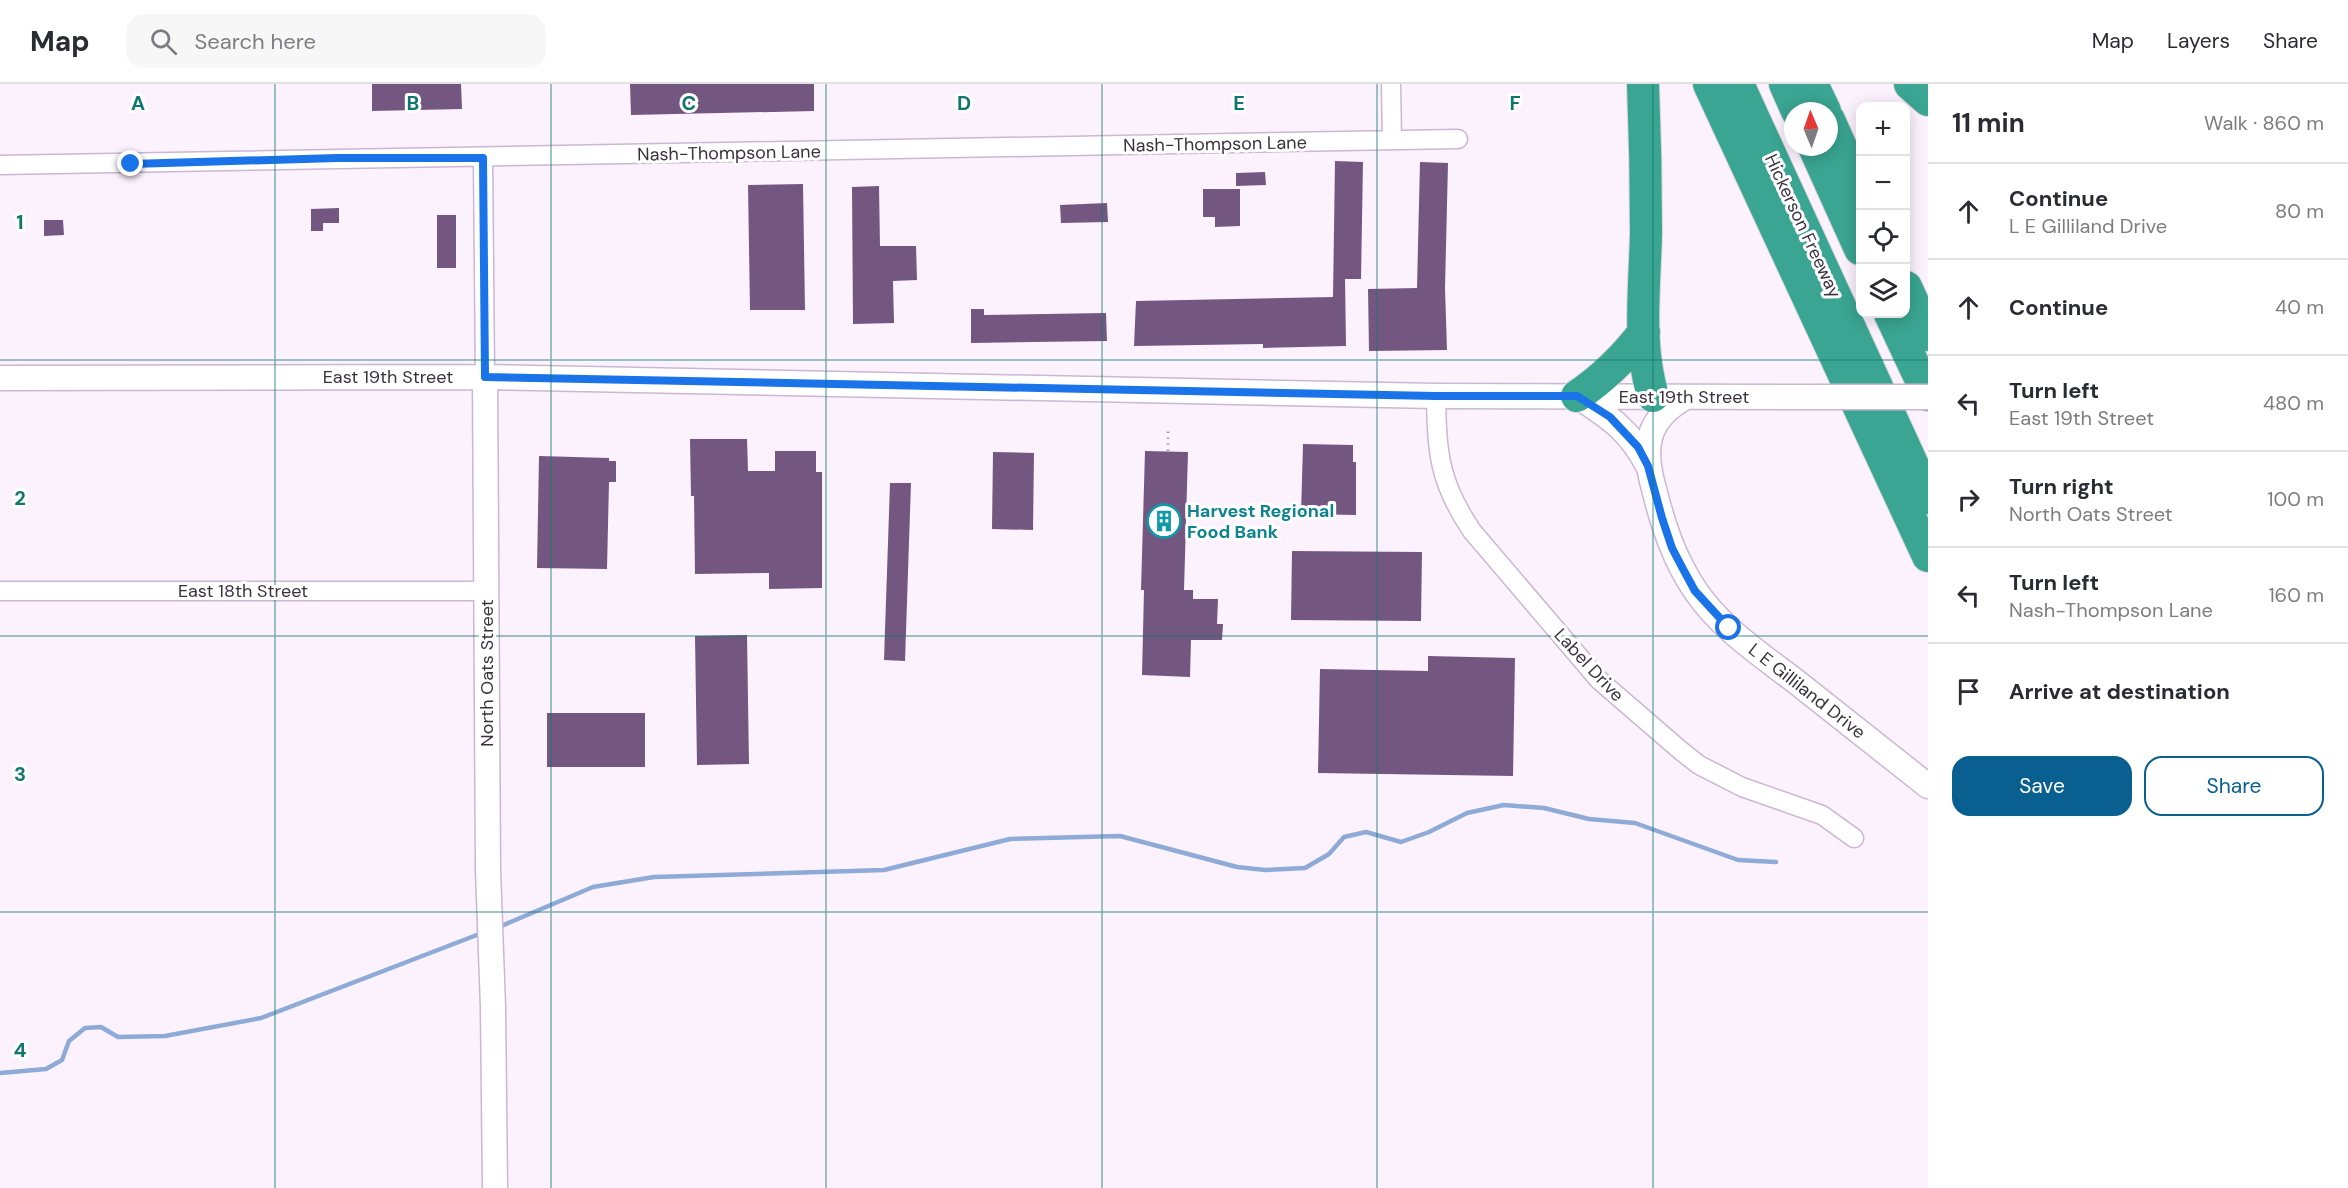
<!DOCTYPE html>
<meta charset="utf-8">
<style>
body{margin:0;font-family:"DM Sans",sans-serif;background:#f7f7f7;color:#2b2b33}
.controls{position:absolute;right:18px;top:18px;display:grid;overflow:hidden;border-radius:12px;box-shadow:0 3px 15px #0003}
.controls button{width:54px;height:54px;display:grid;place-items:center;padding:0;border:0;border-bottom:2px solid #e1e1e2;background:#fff;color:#2b2b33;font:30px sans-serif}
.compass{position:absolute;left:1784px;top:18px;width:54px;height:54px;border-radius:50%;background:#fff;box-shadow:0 3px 15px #0003;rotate:358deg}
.stop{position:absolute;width:18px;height:18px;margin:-14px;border:4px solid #1a73e8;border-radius:50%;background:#fff}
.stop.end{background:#1a73e8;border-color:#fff;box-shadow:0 2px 6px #0008}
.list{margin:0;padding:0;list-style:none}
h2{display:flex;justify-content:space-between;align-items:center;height:78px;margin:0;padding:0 24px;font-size:26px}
h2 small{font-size:20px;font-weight:400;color:#7c7c81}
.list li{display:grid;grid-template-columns:39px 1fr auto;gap:18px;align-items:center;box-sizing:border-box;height:96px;padding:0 24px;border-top:2px solid #e1e1e2}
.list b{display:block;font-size:22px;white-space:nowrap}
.list p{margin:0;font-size:20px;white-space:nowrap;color:#7c7c81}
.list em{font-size:20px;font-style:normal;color:#7c7c81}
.actions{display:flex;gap:12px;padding:18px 24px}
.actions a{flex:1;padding:14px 0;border:2px solid #085f90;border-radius:18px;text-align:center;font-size:21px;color:#085f90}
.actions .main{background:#085f90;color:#fff}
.icon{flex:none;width:33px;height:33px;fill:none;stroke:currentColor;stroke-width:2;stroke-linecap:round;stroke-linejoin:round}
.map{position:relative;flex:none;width:1928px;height:1104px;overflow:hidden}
header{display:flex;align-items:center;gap:36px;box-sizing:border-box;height:84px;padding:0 30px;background:#fff;border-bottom:2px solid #e1e1e2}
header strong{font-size:28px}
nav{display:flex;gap:33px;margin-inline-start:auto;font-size:21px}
.search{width:420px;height:54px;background:#f7f7f7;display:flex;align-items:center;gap:15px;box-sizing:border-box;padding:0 21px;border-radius:18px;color:#7c7c81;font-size:22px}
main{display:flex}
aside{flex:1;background:#fff}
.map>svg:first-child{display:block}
</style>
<header>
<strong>Map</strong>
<div class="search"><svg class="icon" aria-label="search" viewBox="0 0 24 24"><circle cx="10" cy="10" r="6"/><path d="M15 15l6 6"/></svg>Search here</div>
<nav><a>Map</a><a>Layers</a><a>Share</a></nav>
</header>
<main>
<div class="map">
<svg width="1928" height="1104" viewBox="0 0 1928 1104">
<rect width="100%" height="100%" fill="#fbf2fe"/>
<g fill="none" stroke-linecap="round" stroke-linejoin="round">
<path stroke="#8eaad7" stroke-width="4.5" d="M 499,843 L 593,803 L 654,793 L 884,786 L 1010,755 L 1120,752 L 1237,783 L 1265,786 L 1305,784 L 1329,770 L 1344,753 L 1366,748 L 1401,758 L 1429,748 L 1467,729 L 1504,721 L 1544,724 L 1589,735 L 1635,739 L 1738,776 L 1776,778
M 0,989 L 46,985 L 62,976 L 69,957 L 85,944 L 101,943 L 118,953 L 165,952 L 261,934 L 482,849"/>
</g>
<path fill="#745780" d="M 372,0 L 461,0 L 462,25 L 372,27 Z
M 630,0 L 814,0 L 814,27 L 631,31 Z
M 1335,77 L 1363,78 L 1361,195 L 1345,195 L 1346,262 L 1263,264 L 1263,260 L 1134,262 L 1136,217 L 1333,213 Z
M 1420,78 L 1448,79 L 1445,204 L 1447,266 L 1369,267 L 1368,205 L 1417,204 Z
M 1265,88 L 1266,101 L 1236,102 L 1236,89 Z
M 803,100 L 805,226 L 750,226 L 748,101 Z
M 879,102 L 880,162 L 916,162 L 917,196 L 893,197 L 894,239 L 853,240 L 852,103 Z
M 1203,105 L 1240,105 L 1240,142 L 1215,143 L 1215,133 L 1203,133 Z
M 1107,119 L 1108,138 L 1061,139 L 1060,121 Z
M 339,124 L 339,139 L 323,139 L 323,147 L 311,147 L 311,125 Z
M 437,131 L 456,131 L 456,184 L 437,184 Z
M 44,136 L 63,136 L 64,151 L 44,152 Z
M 971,225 L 984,225 L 984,231 L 1106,229 L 1107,257 L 971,259 Z
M 690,355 L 747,355 L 748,387 L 775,387 L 775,367 L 816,367 L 816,388 L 822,388 L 822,504 L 769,505 L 769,489 L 695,490 L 694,412 L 691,412 Z
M 1303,360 L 1353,361 L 1353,378 L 1356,378 L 1356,431 L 1301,430 Z
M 1145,367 L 1188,368 L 1184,506 L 1193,506 L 1193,515 L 1218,515 L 1217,540 L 1223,540 L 1222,556 L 1191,556 L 1190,593 L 1142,591 L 1144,506 L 1141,506 Z
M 993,368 L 1034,369 L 1033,446 L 992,445 Z
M 539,372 L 609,374 L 609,377 L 616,377 L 616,398 L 609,398 L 607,485 L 537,484 Z
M 890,399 L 911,399 L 905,577 L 884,576 Z
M 1292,467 L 1422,468 L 1421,537 L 1291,536 Z
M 747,551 L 749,680 L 697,681 L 695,552 Z
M 1428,572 L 1515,574 L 1513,692 L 1318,689 L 1320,585 L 1428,587 Z
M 547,629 L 645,629 L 645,683 L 547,683 Z"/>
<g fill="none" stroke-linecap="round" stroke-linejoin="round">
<g stroke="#cbb6d3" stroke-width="21">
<path id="street" d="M 1391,0 L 1392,56
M 483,74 L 485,293
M 0,81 L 1458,55
M 1436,312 C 1437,370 1439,398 1472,447 L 1599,596 L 1680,666 L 1699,681 L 1742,703 L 1822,731 L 1854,754
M 0,507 L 487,507"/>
</g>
<g stroke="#cbb6d3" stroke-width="27">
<path id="secondary" d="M 485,293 L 488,786 L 493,923 L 495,1104
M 0,294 L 485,293 L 1436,312 L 1820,313
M 1577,312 C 1609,333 1630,346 1648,382
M 1686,313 C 1646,335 1642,363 1654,405 C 1663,441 1674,475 1695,506 C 1721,545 1763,572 1799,600 C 1842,634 1885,668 1928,702"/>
</g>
<g stroke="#d8d6d8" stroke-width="34">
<path id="highway" d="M 1643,0 C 1645,49 1646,98 1646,148 C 1645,202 1637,260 1653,312
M 1709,0 L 1928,472
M 1738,0 L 1928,414
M 1785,0 L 1797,27
M 1812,0 L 1825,27
M 1910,0 L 1928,16
M 1829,36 L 1860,105
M 1814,63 L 1860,165
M 1906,203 L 1928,251
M 1890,230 L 1928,311
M 1577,312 C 1604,294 1624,274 1644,248"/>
</g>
<path stroke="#afa6b2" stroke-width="3" stroke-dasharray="1.5 4.5" stroke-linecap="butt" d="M 1168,367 L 1168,346"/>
<use href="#street" stroke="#fff" stroke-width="18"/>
<use href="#secondary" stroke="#fff" stroke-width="24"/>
<use href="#highway" stroke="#3aa592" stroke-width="32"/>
<g stroke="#cbb6d3" stroke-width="27" stroke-linecap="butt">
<path id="secondary-bridge" d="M 1820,313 L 1928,313"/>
</g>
<use href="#secondary-bridge" stroke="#fff" stroke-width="24"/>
</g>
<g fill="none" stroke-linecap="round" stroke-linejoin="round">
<path stroke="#1a73e8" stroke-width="8" d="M 131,80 L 337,74 L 483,74 L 485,293 L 1436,312 L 1577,312 L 1610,333 L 1638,363 L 1648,382 L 1662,434 L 1672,464 L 1683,485 L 1695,507 L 1729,544"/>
</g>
<path fill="none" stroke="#0f766e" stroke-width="1.5" stroke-opacity="0.55" d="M 275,0 L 275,1104M 551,0 L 551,1104M 826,0 L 826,1104M 1102,0 L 1102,1104M 1377,0 L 1377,1104M 1653,0 L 1653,1104M 0,276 L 1928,276M 0,552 L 1928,552M 0,828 L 1928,828"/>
<defs>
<g id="building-ring" transform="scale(1.725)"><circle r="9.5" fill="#fff" stroke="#0f9aa8" stroke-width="1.5"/><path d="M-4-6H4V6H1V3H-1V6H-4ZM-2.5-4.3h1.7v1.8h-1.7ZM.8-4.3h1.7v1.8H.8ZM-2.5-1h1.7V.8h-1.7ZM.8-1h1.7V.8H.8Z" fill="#0f9aa8"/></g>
</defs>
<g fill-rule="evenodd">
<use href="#building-ring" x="1164" y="437"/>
</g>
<g text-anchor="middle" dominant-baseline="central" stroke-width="6" stroke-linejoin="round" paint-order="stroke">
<g font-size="18" fill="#3a313d" stroke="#fff">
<text transform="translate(1215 60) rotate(-1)">Nash-Thompson Lane</text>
<text transform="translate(729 69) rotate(-1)">Nash-Thompson Lane</text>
<text transform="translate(1803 142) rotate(65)">Hickerson Freeway</text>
<text x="388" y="293">East 19th Street</text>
<text x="1684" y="313">East 19th Street</text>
<text x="243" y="507">East 18th Street</text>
<text transform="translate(1589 581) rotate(47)">Label Drive</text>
<text transform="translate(487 589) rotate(-90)">North Oats Street</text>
<text transform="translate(1807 607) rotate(38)">L E Gilliland Drive</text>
</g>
<g font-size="18" font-weight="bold" fill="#0d838f" stroke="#fff" text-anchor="start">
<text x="1187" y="427">Harvest Regional<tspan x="1187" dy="21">Food Bank</tspan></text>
</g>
</g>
<g font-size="20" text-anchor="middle" font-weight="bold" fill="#0f766e" stroke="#fff" stroke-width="6" stroke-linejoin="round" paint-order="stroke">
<text x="138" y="26">A</text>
<text x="413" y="26">B</text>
<text x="689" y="26">C</text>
<text x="964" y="26">D</text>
<text x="1239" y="26">E</text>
<text x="1515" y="26">F</text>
<text x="20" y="145">1</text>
<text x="20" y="421">2</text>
<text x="20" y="697">3</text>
<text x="20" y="973">4</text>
</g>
</svg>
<div class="controls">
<button>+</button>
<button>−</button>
<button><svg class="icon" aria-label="locate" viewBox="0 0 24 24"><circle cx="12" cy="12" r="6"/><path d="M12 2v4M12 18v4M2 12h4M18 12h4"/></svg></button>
<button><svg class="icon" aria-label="layers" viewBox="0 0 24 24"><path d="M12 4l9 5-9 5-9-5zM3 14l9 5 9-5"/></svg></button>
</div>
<svg class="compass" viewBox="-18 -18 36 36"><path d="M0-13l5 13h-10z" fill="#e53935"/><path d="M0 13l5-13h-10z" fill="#7c7c81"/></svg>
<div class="stop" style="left:1729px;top:544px"></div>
<div class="stop end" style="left:131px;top:80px"></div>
</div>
<aside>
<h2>11 min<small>Walk · 860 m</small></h2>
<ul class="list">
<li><svg class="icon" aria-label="ahead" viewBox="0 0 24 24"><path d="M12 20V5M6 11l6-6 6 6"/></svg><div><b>Continue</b><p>L E Gilliland Drive</p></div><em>80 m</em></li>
<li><svg class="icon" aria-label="ahead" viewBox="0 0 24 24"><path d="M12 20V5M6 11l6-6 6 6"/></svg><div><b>Continue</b></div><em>40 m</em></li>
<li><svg class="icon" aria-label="left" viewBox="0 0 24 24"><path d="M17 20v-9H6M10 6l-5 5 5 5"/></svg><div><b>Turn left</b><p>East 19th Street</p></div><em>480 m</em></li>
<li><svg class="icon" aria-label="right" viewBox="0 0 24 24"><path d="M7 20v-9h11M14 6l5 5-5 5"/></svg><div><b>Turn right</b><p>North Oats Street</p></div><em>100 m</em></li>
<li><svg class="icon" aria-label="left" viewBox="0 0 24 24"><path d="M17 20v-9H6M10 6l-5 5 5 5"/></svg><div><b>Turn left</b><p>Nash-Thompson Lane</p></div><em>160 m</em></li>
<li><svg class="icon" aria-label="arrive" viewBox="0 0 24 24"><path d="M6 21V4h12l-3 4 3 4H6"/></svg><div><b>Arrive at destination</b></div></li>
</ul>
<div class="actions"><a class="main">Save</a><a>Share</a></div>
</aside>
</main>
